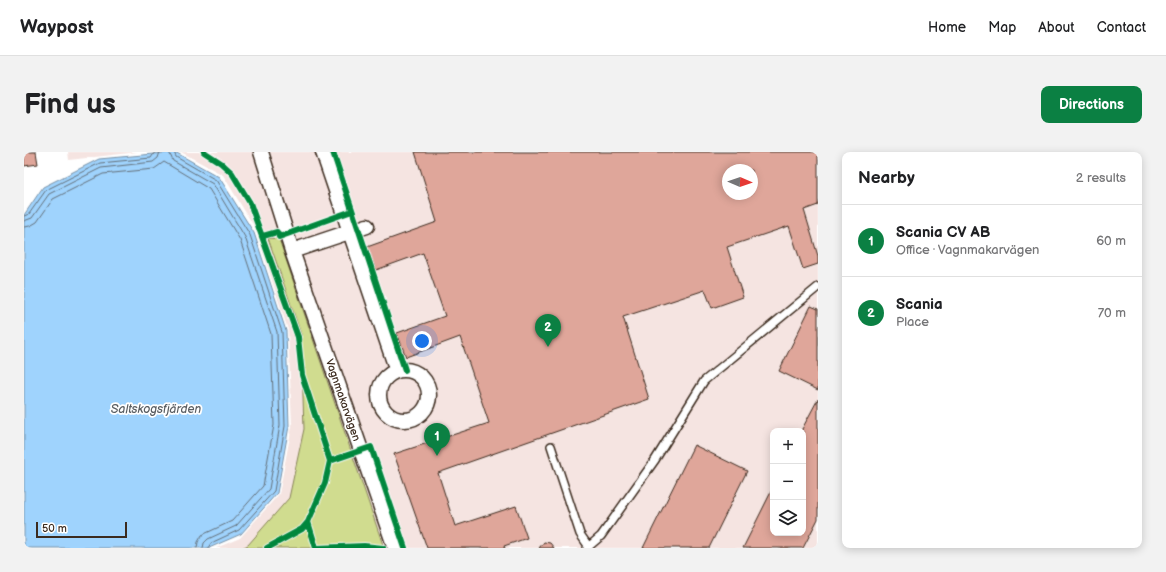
<!DOCTYPE html>
<meta charset="utf-8">
<style>
body{margin:0;font-family:"Balsamiq Sans",sans-serif;background:#f2f2f2;color:#202124}
.controls{position:absolute;right:12px;bottom:12px;display:grid;overflow:hidden;border-radius:8px;box-shadow:0 2px 10px #0003}
.controls button{width:36px;height:36px;display:grid;place-items:center;padding:0;border:0;border-bottom:1px solid #e0e0e0;background:#fff;color:#202124;font:20px sans-serif}
.compass{position:absolute;left:698px;top:12px;width:36px;height:36px;border-radius:50%;background:#fff;box-shadow:0 2px 10px #0003;rotate:92deg}
.scale{position:absolute;left:12px;bottom:10px;width:91px;box-sizing:border-box;padding-left:4px;border:2px solid #3b2a1e;border-top:0;font-size:11px;line-height:14px;white-space:nowrap;color:#3b2a1e;-webkit-text-stroke:3px #fff;paint-order:stroke}
.you{position:absolute;left:398px;top:189px;width:14px;height:14px;margin:-10px;border:3px solid #fff;border-radius:50%;background:#1a73e8;box-shadow:0 0 0 6px #1a73e833}
.badge{display:grid;place-items:center;width:26px;height:26px;border-radius:50%;background:#0b8043;color:#fff;font-size:13px;font-weight:700}
.pin{position:absolute;translate:-50% -33px;filter:drop-shadow(0 1px 2px #0008)}
.pin::after{content:'';position:absolute;top:21px;width:14px;height:12px;background:inherit;clip-path:polygon(0 0,100% 0,50% 100%)}
.list{margin:0;padding:0;list-style:none}
h2{display:flex;justify-content:space-between;align-items:center;height:52px;margin:0;padding:0 16px;font-size:17px}
h2 small{font-size:13px;font-weight:400;color:#757577}
.list li{display:grid;grid-template-columns:26px 1fr auto;gap:12px;align-items:center;box-sizing:border-box;height:72px;padding:0 16px;border-top:1px solid #e0e0e0}
.list b{display:block;font-size:15px;white-space:nowrap}
.list p{margin:0;font-size:13px;white-space:nowrap;color:#757577}
.list em{font-size:13px;font-style:normal;color:#757577}
.icon{flex:none;width:22px;height:22px;fill:none;stroke:currentColor;stroke-width:2;stroke-linecap:round;stroke-linejoin:round}
.map{position:relative;flex:none;width:794px;height:396px;overflow:hidden;border-radius:8px}
header{display:flex;align-items:center;gap:24px;box-sizing:border-box;height:56px;padding:0 20px;background:#fff;border-bottom:1px solid #e0e0e0}
header strong{font-size:19px}
nav{display:flex;gap:22px;margin-inline-start:auto;font-size:14px}
.intro{display:flex;align-items:center;justify-content:space-between;box-sizing:border-box;height:96px;padding:0 24px}
h1{margin:0;font-size:28px}
.button{padding:10px 18px;border-radius:8px;background:#0b8043;color:#fff;font-size:14px;font-weight:700}
main{display:flex;gap:24px;padding:0 24px}
aside{flex:1;background:#fff;border-radius:8px;box-shadow:0 2px 10px #0003}
.map>svg:first-child{display:block}
</style>
<header>
<strong>Waypost</strong>
<nav><a>Home</a><a>Map</a><a>About</a><a>Contact</a></nav>
</header>
<div class="intro"><h1>Find us</h1><a class="button">Directions</a></div>
<main>
<div class="map">
<svg width="794" height="396" viewBox="0 0 794 396">
<rect width="100%" height="100%" fill="#fff"/>
<filter id="ink" filterUnits="userSpaceOnUse"><feTurbulence type="fractalNoise" baseFrequency=".025" numOctaves="2"/><feDisplacementMap in="SourceGraphic" scale="8" xChannelSelector="R" yChannelSelector="G"/><feConvolveMatrix kernelMatrix="1 2 1 2 8 2 1 2 1" color-interpolation-filters="sRGB"/></filter>
<g filter="url(#ink)">
<path fill="#f5e4e1" fill-rule="evenodd" d="M 44,0 L 114,0 L 45,8 Z
M 157,0 L 794,0 L 794,396 L 192,396 L 216,386 L 255,342 L 268,274 L 264,178 L 231,76 L 199,23 ZM 704,18 L 728,18 L 728,42 L 704,42 ZM 749,279 L 779,279 L 779,381 L 749,381 Z"/>
<path fill="#d0dc8f" stroke="#868356" d="M 244,86 L 255,87 L 360,396 L 218,396 L 224,393 L 265,346 L 280,277 L 277,182 Z"/>
<path fill="#9fd3fd" stroke="#778fa4" d="M 151,0 L 195,25 L 230,81 L 262,179 L 265,274 L 253,341 L 217,382 L 185,396 L 0,396 L 0,63 L 19,35 L 75,7 Z"/>
<g fill="none" stroke-linecap="round" stroke-linejoin="round">
<path stroke="#636e77" stroke-width="1" d="M 145,0 L 149,9 L 189,32 L 221,85 L 253,180 L 256,273 L 245,337 L 212,374 L 184,387 L 180,391 L 179,396
M 150,0 L 152,5 L 192,28 L 226,83 L 258,180 L 261,274 L 250,339 L 215,378 L 187,391 L 184,396
M 0,64 L 5,62 L 22,38 L 76,11 L 127,6 L 131,0
M 0,69 L 8,66 L 25,42 L 77,16 L 129,10 L 134,6 L 136,0
M 0,75 L 6,74 L 13,70 L 29,47 L 79,22 L 130,17 L 140,10 L 185,37 L 216,88 L 247,182 L 250,273 L 239,334 L 208,369 L 178,383 L 174,390 L 173,396"/>
</g>
<path fill="#dfa69a" stroke="#3b2a1e" fill-rule="evenodd" d="M 0,0 L 12,0 L 14,12 L 0,14 Z
M 391,0 L 794,0 L 794,53 L 780,58 L 794,104 L 794,112 L 779,117 L 765,74 L 703,95 L 719,145 L 688,156 L 681,138 L 599,165 L 625,247 L 414,321 L 431,374 L 492,354 L 503,386 L 480,394 L 481,396 L 403,396 L 370,302 L 465,271 L 436,185 L 382,205 L 373,181 L 421,164 L 399,101 L 352,118 L 343,95 L 413,70 ZM 704,18 L 728,18 L 728,42 L 704,42 Z
M 787,154 L 794,157 L 794,238 L 755,219 Z
M 794,247 L 794,367 L 779,396 L 719,396 L 749,336 L 749,381 L 779,381 L 779,279 L 777,279 Z
M 670,293 L 723,319 L 685,396 L 619,396 Z
M 520,390 L 526,391 L 530,396 L 515,396 Z"/>
<g fill="none" stroke-linecap="round" stroke-linejoin="round">
<g stroke="#3b2a1e" stroke-width="10">
<path id="lane" d="M 527,294 L 556,382 L 565,395
M 563,396 L 577,384 L 631,308 L 680,229 L 794,135"/>
</g>
<g stroke="#3b2a1e" stroke-width="17">
<path id="street" d="M 237,0 L 268,99
M 299,0 L 373,219
M 343,74 L 268,99 L 371,396
M355 243a25 25 0 1 1 50 0a25 25 0 1 1-50 0Z"/>
</g>
<path stroke="#3b2a1e" stroke-width="2" stroke-dasharray="3 3" stroke-linecap="butt" d="M 290,396 L 291,393"/>
<use href="#lane" stroke="#fff" stroke-width="7"/>
<use href="#street" stroke="#fff" stroke-width="14"/>
<g stroke="#fff" stroke-width="8">
<path id="cycleway" d="M 180,0 L 197,11 L 208,21 L 226,51 L 274,185 L 278,223 L 306,309 L 301,331 L 284,370 L 278,377 L 243,396
M 309,0 L 381,218
M 239,84 L 253,80 L 255,85 L 328,59
M 306,309 L 347,295 L 381,396
M 284,370 L 292,396 L 340,394 L 359,396"/>
</g>
<use href="#cycleway" stroke="#00873e" stroke-width="6"/>
</g>
</g>
<g text-anchor="middle" dominant-baseline="central" stroke-width="3.5" stroke-linejoin="round" paint-order="stroke">
<g font-size="11" fill="#3b2a1e" stroke="#fff">
<text transform="translate(319 248) rotate(71)">Vagnmakarvägen</text>
</g>
<g font-size="12" font-style="italic" fill="#595d61" stroke="#fff">
<text x="132" y="257">Saltskogsfjärden</text>
</g>
</g>
</svg>
<div class="controls">
<button>+</button>
<button>−</button>
<button><svg class="icon" aria-label="layers" viewBox="0 0 24 24"><path d="M12 4l9 5-9 5-9-5zM3 14l9 5 9-5"/></svg></button>
</div>
<svg class="compass" viewBox="-18 -18 36 36"><path d="M0-13l5 13h-10z" fill="#e53935"/><path d="M0 13l5-13h-10z" fill="#757577"/></svg>
<div class="scale">50 m</div>
<div class="you"></div>
<div class="pin badge" style="left:413px;top:304px">1</div>
<div class="pin badge" style="left:524px;top:195px">2</div>
</div>
<aside>
<h2>Nearby<small>2 results</small></h2>
<ul class="list">
<li><span class="badge">1</span><div><b>Scania CV AB</b><p>Office · Vagnmakarvägen</p></div><em>60 m</em></li>
<li><span class="badge">2</span><div><b>Scania</b><p>Place</p></div><em>70 m</em></li>
</ul>
</aside>
</main>
